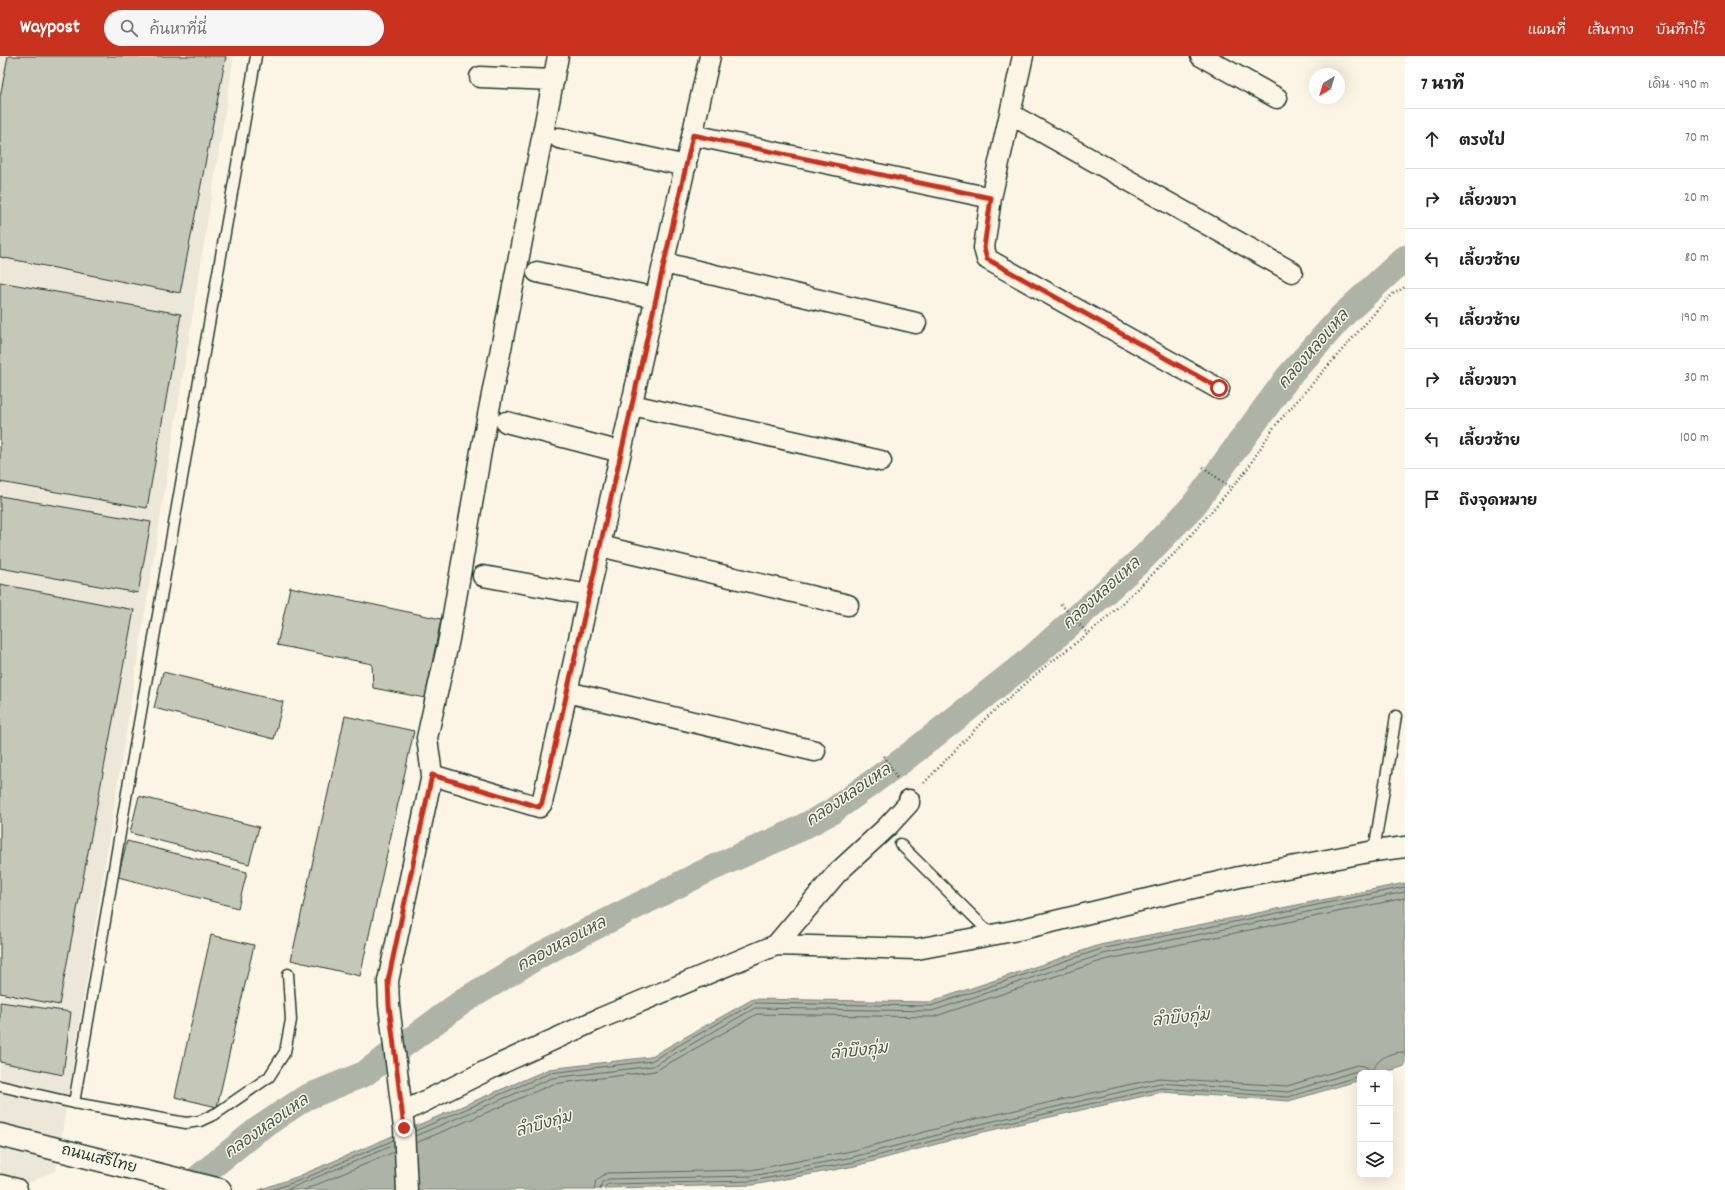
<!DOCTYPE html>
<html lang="th">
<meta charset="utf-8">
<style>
body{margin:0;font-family:Dekko,"Playpen Sans Thai",sans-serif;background:#f6f6f6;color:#222}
.controls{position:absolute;right:12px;bottom:12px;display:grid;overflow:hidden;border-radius:8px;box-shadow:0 4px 16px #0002}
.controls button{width:36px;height:36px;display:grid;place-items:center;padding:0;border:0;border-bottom:1px solid #e0e0e0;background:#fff;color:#222;font:20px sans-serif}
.compass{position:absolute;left:1309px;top:12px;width:36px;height:36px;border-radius:50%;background:#fff;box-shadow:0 4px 16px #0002;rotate:218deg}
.stop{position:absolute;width:12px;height:12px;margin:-9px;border:3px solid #c8321e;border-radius:50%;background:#fff}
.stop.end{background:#c8321e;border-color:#fff;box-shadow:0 1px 4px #0008}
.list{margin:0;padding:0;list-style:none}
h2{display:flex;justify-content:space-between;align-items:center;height:52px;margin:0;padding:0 16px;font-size:17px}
h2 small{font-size:13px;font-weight:400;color:#767676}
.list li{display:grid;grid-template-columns:26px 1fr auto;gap:12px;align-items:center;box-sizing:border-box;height:60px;padding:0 16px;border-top:1px solid #e0e0e0}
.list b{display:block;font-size:15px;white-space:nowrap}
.list em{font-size:13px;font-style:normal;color:#767676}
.icon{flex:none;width:22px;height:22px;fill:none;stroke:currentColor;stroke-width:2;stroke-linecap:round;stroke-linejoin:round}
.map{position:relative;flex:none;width:1405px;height:1134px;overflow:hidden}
header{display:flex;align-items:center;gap:24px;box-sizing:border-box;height:56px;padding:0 20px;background:#c8321e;color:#fff}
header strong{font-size:19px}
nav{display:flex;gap:22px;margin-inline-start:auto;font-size:14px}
.search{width:280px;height:36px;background:#f6f6f6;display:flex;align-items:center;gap:10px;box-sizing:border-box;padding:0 14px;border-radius:22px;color:#767676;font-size:15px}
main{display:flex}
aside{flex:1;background:#fff}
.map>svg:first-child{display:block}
</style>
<header>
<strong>Waypost</strong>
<div class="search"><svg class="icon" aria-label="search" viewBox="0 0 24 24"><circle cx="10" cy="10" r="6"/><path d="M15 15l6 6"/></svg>ค้นหาที่นี่</div>
<nav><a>แผนที่</a><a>เส้นทาง</a><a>บันทึกไว้</a></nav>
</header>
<main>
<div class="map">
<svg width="1405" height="1134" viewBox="0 0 1405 1134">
<rect width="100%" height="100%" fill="#fcf5e5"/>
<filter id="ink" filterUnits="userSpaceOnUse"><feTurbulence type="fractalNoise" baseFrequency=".025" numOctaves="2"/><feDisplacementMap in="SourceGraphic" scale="8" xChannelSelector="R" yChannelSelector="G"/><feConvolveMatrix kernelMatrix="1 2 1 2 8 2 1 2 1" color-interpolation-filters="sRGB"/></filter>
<g filter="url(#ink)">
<path fill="#ece7d8" d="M 0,0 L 234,0 L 56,1114 L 15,1134 L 0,1134 Z"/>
<path fill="#aeb3a7" stroke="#758479" d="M 1405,827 L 1405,1010 L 1382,1017 L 1360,1017 L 1360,1024 L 1289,1045 L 1162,1036 L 974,1078 L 855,1110 L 753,1129 L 603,1132 L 593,1134 L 259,1134 L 299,1120 L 549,1013 L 650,1001 L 753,943 L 930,946 L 1100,889 Z"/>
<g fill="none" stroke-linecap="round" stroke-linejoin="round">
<path stroke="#586c62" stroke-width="1" d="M 415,1075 L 550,1017 L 651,1005 L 754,947 L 931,950 L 1101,893 L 1405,831
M 415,1080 L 552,1022 L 653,1010 L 755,952 L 932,955 L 1103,898 L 1405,836
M 416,1087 L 553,1028 L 655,1015 L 757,958 L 933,961 L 1104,904 L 1405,842
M 271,1134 L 301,1124 L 394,1084
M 286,1134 L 394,1089
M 304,1134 L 394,1096
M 594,1134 L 596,1124 L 607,1117 L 751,1114 L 851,1095 L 971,1064 L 1159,1022 L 1287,1030 L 1357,1009 L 1364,1010 L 1372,1014 C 1380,1001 1389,996 1405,996
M 600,1134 L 602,1126 L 609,1123 L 752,1120 L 853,1101 L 972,1070 L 1160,1027 L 1288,1036 L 1357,1015 L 1365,1017
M 605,1134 L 605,1130 L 609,1128 L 752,1125 L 854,1106 L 973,1074 L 1161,1032 L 1288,1041 L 1360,1020"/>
<path stroke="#aeb3a7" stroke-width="26" d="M 183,1134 L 257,1074 L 305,1042 L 364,1018 L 465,944 L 540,899 L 704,816 L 793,776 L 831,756 L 903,704 L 1032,602 L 1144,501 L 1193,450 L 1288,321 L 1343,259 L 1405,202"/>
</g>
<path fill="#c5c7b9" stroke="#1f3d34" d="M 8,0 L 226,0 L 180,237 L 0,201 L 0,41 Z
M 0,226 L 181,258 L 147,452 L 0,426 Z
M 0,440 L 151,466 L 138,537 L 0,512 Z
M 0,528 L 134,554 L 59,949 L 0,937 Z
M 290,531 L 441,563 L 425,642 L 373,632 L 372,608 L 277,589 Z
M 163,616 L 283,646 L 274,683 L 154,652 Z
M 345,660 L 414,675 L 360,920 L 291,904 Z
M 139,740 L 259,771 L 249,808 L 130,777 Z
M 127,785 L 247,816 L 238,852 L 118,821 Z
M 211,879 L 254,889 L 217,1051 L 175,1041 Z
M 0,946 L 71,956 L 63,1019 L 0,1006 Z"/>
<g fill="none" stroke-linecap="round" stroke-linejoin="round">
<g stroke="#1f3d34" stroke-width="13">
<path id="lane" d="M 900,788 L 992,879
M 1374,795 L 1396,660
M 0,1030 L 74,1047 L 186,1067 L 200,1065 L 217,1057 L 269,1021 L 285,996 L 291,964 L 288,918
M 74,1047 L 132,707 L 256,0"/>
</g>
<g stroke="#1f3d34" stroke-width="23">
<path id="street" d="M 1023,0 L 991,142 L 984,192 L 987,203 L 1219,333
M 1201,0 L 1277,42
M 480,21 L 554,24
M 1010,58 L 1292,216
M 693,79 L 991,142
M 559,82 L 686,110
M 664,207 L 916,267
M 537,216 L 656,242
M 632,349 L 881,405
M 506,366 L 621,396
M 600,490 L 848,549
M 483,520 L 589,539
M 567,636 L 815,695
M 432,719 L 427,682 L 449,583 L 481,395 L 558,0
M 776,889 L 837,817 L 887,771 L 909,747 L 909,744
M 403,1056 L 498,1009 L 601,962 L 776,889 L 917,893 L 1018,874 L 1239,821 L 1374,795 L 1405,791
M 407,1134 L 404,1072 L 389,949 L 388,925 L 432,719 L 539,751 L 542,747 L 710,0"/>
</g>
<g stroke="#1f3d34" stroke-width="25">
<path id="secondary" d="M 0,1079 L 220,1134
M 0,1130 L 16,1134"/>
</g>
<path stroke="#1f3d34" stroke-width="2.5" stroke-dasharray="1 3" stroke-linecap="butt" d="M 1203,411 L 1231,432
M 1061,548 L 1087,577
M 884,700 L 898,724
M 924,727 L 985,663 L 1046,610 L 1099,569 L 1178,494 L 1246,415 L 1274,371 L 1380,251 L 1393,238 L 1405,231"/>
<use href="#lane" stroke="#fcf5e5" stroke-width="10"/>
<use href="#street" stroke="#fcf5e5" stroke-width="20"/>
<use href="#secondary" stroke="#fcf5e5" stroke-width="22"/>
</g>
</g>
<g fill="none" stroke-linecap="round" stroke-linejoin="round" filter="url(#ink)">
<path stroke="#c8321e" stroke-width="5" d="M 404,1072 L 389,949 L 388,925 L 432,719 L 539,751 L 542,747 L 693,79 L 991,142 L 984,192 L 987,203 L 1219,332"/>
</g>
<g text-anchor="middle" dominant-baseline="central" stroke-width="3" stroke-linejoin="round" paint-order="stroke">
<g font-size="15" fill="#1f3d34" stroke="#fcf5e5">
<text transform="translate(99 1104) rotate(14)">ถนนเสรีไทย</text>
</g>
<g font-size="16" font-style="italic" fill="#435a51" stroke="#fcf5e5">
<text transform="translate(1314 294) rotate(-49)">คลองหลอแหล</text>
<text transform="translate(1102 538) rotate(-42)">คลองหลอแหล</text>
<text transform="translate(849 740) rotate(-34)">คลองหลอแหล</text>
<text transform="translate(562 889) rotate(-28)">คลองหลอแหล</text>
<text transform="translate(1181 963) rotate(-6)">ลำบึงกุ่ม</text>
<text transform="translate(859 996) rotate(-6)">ลำบึงกุ่ม</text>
<text transform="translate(544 1069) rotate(-16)">ลำบึงกุ่ม</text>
<text transform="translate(267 1071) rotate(-35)">คลองหลอแหล</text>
</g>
</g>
</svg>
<div class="controls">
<button>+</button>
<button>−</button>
<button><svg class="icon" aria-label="layers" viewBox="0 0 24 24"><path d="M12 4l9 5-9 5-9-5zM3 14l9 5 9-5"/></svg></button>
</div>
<svg class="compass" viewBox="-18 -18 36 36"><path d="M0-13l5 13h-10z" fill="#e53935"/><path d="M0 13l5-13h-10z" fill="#767676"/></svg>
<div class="stop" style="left:1219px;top:332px"></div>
<div class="stop end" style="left:404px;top:1072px"></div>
</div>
<aside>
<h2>7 นาที<small>เดิน · 490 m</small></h2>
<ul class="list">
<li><svg class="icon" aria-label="ahead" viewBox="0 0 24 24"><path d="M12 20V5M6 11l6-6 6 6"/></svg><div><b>ตรงไป</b></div><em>70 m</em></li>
<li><svg class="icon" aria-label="right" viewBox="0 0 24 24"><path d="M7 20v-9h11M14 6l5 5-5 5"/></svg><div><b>เลี้ยวขวา</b></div><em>20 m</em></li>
<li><svg class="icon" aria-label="left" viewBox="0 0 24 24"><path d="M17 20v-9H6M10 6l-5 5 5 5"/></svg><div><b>เลี้ยวซ้าย</b></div><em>80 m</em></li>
<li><svg class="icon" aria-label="left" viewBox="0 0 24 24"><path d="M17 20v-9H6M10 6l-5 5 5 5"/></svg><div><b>เลี้ยวซ้าย</b></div><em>190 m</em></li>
<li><svg class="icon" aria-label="right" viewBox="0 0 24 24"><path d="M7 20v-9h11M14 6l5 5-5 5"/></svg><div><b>เลี้ยวขวา</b></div><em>30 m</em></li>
<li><svg class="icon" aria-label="left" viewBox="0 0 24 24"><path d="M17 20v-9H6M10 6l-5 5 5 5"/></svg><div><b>เลี้ยวซ้าย</b></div><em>100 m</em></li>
<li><svg class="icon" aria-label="arrive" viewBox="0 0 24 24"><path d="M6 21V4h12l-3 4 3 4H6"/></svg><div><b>ถึงจุดหมาย</b></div></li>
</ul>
</aside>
</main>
